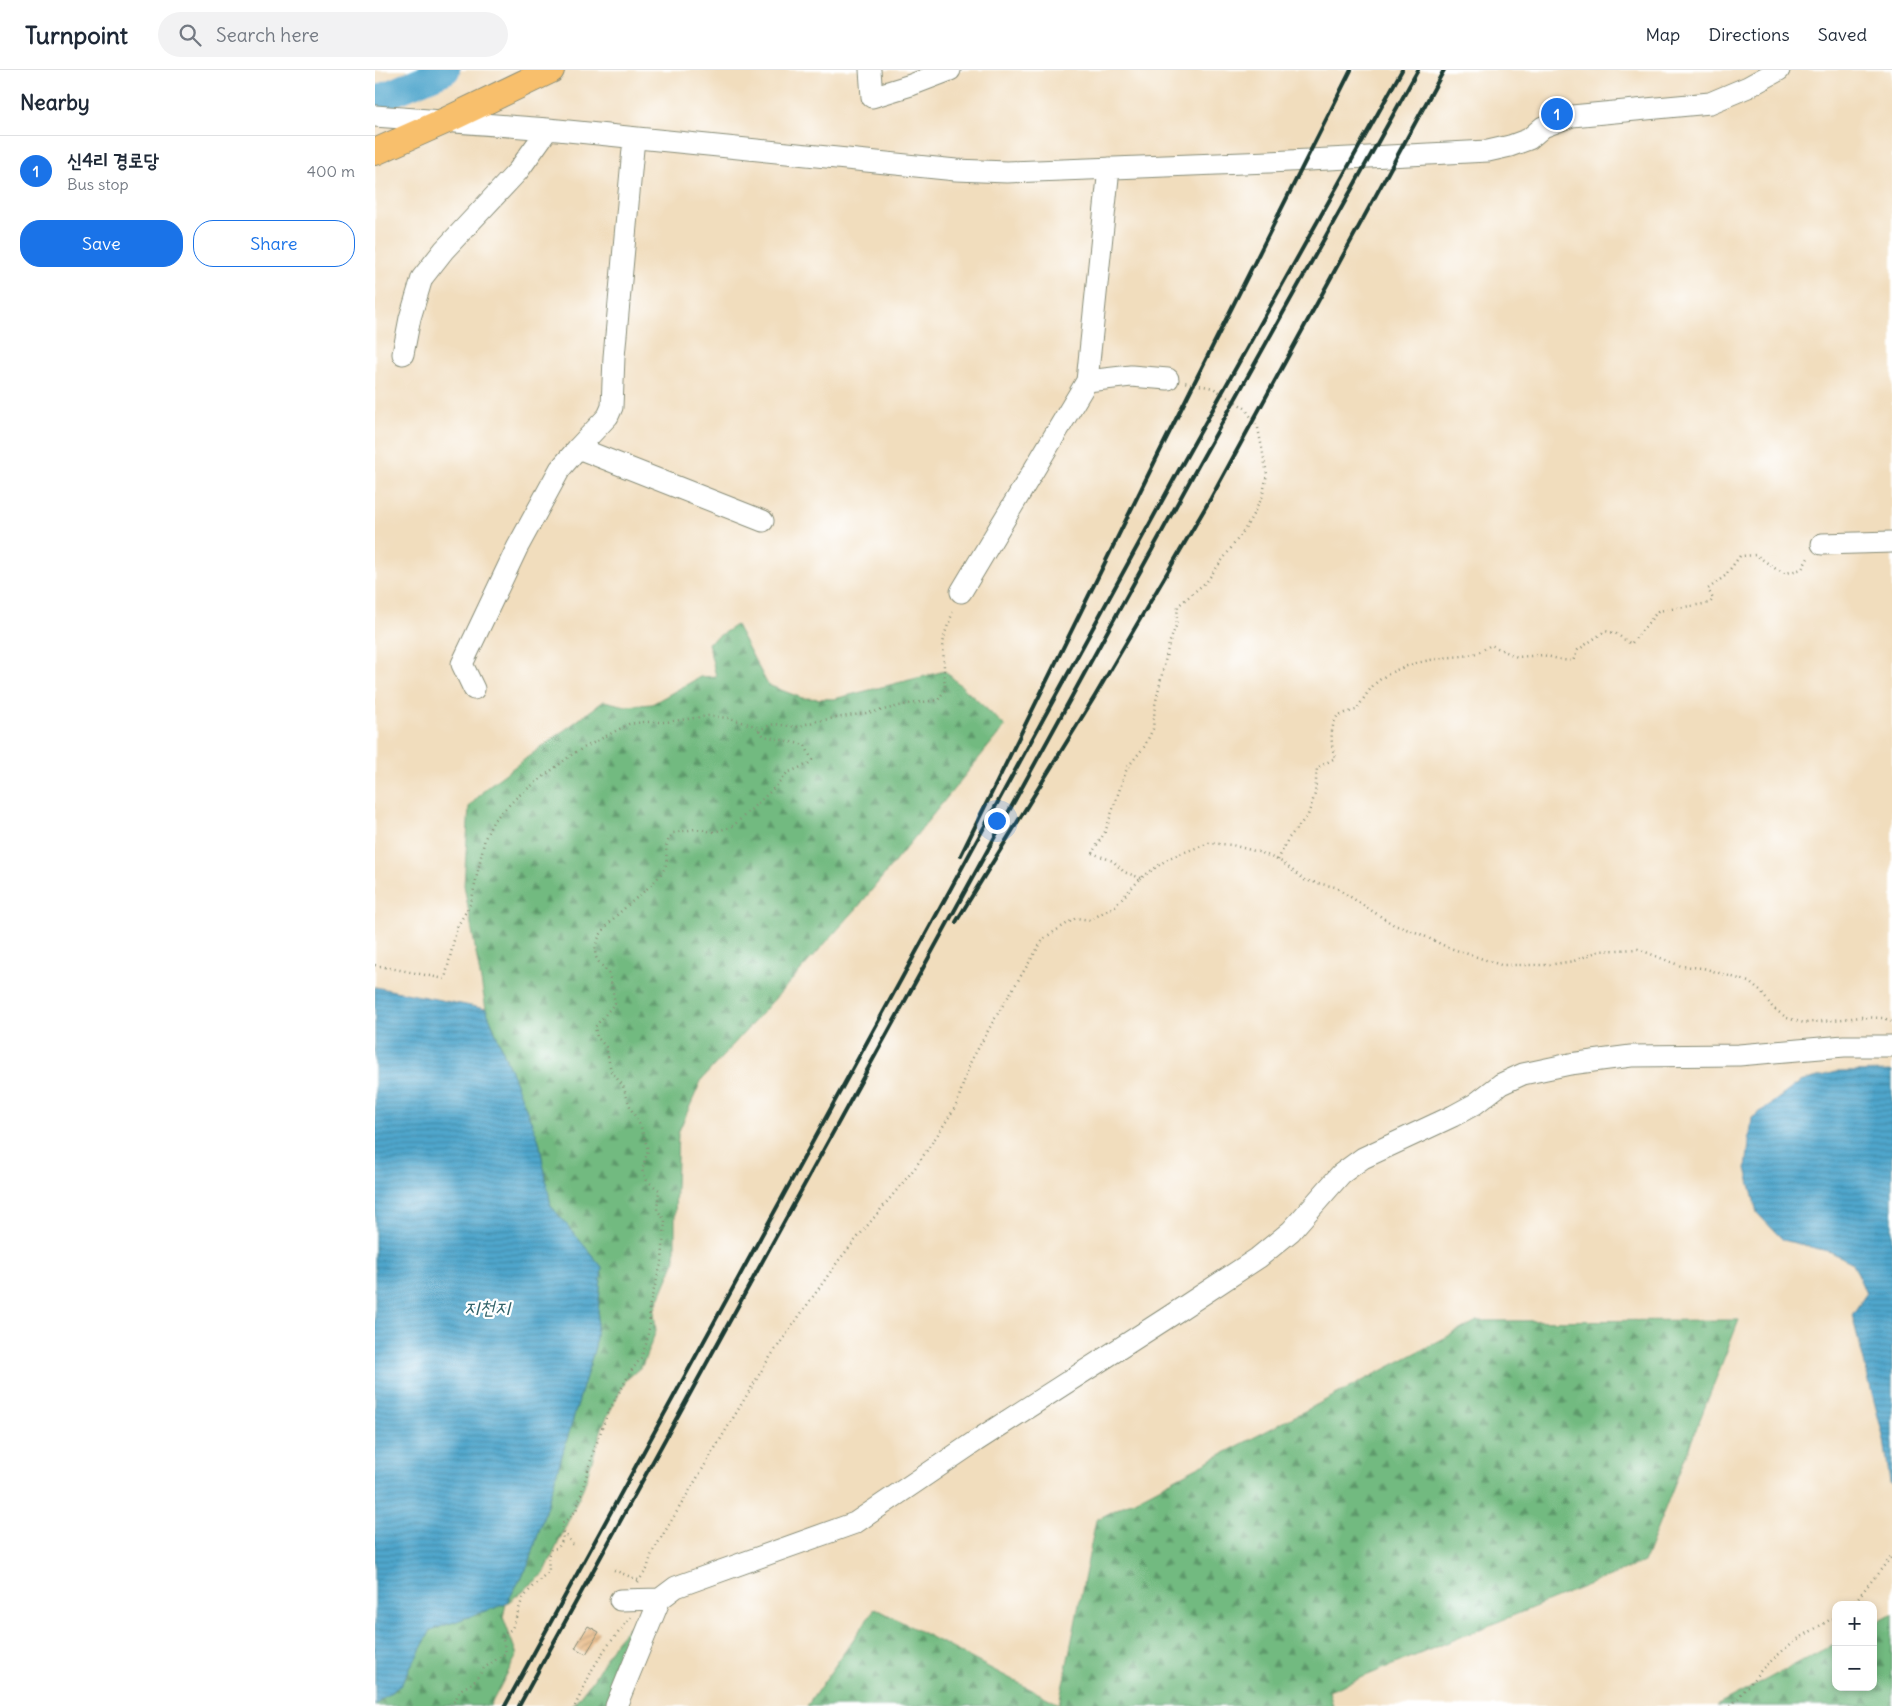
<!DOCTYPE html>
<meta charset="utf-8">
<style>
body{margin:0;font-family:Delius,"Poor Story",sans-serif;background:#f2f2f3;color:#1f2937}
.controls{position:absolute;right:15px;bottom:15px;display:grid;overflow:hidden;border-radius:10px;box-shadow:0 2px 8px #0003}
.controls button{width:45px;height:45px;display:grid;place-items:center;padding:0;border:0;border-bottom:1px solid #e0e1e3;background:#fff;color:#1f2937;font:25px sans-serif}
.you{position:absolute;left:621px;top:750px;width:18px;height:18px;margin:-12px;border:4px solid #fff;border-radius:50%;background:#1a73e8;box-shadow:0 0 0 8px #1a73e833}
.badge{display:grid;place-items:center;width:32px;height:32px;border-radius:50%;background:#1a73e8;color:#fff;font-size:16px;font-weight:700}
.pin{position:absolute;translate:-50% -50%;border:2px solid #fff;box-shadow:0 1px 5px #0006}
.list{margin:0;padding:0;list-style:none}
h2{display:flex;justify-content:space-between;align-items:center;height:65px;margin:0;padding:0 20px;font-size:21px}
h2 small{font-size:16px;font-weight:400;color:#747a83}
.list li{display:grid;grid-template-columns:32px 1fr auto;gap:15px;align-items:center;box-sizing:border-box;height:70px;padding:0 20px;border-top:1px solid #e0e1e3}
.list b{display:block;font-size:19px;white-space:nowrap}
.list p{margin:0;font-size:16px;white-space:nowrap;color:#747a83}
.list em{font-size:16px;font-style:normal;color:#747a83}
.actions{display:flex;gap:10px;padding:15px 20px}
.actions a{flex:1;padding:11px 0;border:1px solid #1a73e8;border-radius:20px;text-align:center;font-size:18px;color:#1a73e8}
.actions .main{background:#1a73e8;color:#fff}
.icon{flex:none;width:28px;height:28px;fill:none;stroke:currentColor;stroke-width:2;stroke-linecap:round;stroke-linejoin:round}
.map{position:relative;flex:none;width:1517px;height:1636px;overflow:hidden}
header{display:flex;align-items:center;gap:30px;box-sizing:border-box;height:70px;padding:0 25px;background:#fff;border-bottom:1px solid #e0e1e3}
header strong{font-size:24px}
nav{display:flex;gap:28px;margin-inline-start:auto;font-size:18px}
.search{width:350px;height:45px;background:#f2f2f3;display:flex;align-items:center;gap:12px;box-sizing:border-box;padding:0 18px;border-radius:28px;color:#747a83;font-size:19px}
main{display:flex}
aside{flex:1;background:#fff}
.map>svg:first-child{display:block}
</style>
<header>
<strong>Turnpoint</strong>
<div class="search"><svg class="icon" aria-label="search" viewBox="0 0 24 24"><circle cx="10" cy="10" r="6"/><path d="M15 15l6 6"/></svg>Search here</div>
<nav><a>Map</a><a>Directions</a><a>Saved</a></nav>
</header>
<main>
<aside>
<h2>Nearby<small></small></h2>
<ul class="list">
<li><span class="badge">1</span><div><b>신4리 경로당</b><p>Bus stop</p></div><em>400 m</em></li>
</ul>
<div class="actions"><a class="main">Save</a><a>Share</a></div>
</aside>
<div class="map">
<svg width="1517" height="1636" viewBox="0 0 1517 1636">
<defs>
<pattern id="forest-firs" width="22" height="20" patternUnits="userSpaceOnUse" patternTransform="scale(1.25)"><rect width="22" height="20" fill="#72ba80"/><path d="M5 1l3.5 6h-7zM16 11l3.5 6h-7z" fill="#5d986a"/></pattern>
<pattern id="water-rules" width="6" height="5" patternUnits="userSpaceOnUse" patternTransform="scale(1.25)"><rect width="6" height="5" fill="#4fa6cc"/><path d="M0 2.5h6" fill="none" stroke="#4188a6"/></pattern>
<pattern id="building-hatch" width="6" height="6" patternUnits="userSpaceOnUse" patternTransform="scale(1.25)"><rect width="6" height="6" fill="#e7b67f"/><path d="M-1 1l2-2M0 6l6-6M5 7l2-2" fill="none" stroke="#bb9569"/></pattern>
</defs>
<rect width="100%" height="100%" fill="#fff"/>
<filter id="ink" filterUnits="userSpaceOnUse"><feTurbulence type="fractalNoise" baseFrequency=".02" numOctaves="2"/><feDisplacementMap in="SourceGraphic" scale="10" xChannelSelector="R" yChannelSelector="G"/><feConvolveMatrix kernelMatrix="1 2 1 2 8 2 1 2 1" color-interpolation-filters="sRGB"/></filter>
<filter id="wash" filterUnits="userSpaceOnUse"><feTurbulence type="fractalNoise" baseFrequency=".0096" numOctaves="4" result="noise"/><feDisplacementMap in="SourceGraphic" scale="20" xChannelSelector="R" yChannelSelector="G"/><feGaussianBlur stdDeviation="1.12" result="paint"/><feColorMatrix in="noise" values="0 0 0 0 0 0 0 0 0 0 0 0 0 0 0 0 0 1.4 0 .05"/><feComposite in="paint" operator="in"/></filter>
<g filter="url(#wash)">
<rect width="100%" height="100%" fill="#f1ddbd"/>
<path fill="url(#forest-firs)" stroke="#487c5a" d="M 361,555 L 393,615 L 427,628 L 459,629 L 570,601 L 630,656 L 483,837 L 327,1009 L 303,1063 L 300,1144 L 300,1191 L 279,1241 L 281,1261 L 267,1296 L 251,1310 L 228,1355 L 209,1416 L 169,1504 L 131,1534 L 128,1547 L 142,1585 L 115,1636 L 0,1636 L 5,1630 L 26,1615 L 56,1560 L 131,1534 L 154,1494 L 220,1277 L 227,1197 L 176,1136 L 164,1071 L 111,939 L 89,815 L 94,737 L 112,717 L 229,631 L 251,636 L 277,634 L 325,607 L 341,606 L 333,573 Z
M 1364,1250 L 1269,1492 L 954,1621 L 958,1636 L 432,1636 L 500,1538 L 684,1634 L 721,1450 L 1102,1251 Z
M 270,1538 L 230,1636 L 197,1636 L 219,1608 L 241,1571 Z
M 1517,1544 L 1517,1636 L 1341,1636 L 1461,1573 L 1461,1617 L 1498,1617 L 1498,1554 Z"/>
<path fill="url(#water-rules)" stroke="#377280" d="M 0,917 L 111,939 L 164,1071 L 176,1136 L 227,1197 L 220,1277 L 154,1494 L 131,1534 L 56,1560 L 26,1615 L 5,1630 L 0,1636 Z
M 1517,1001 L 1517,1415 L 1515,1412 L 1509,1370 L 1477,1245 L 1491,1224 L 1478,1193 L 1456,1182 L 1408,1170 L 1382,1143 L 1371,1098 L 1377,1048 L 1425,1012 L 1460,1002 Z"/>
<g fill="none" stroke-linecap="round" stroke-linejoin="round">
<path stroke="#4fa6cc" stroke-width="28" d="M 0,35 L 12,25 L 71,0"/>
</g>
<g id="blocks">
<path fill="url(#building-hatch)" d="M 213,1556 L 224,1562 L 211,1584 L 200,1578 Z"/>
</g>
</g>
<g filter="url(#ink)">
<use href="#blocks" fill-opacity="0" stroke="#888d78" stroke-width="1"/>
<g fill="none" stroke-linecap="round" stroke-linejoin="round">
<g stroke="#888d78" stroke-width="23">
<path id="minor" d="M 495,0 L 497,27 L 536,15 L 575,0
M 0,46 L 173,59 L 581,100 L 632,102 L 894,92 L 1113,81 L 1135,76 L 1154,69 L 1168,57 L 1197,46 L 1335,33 L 1373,17 L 1404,0
M 28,284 L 35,248 L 47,208 L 69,180 L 143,101 L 173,59
M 712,311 L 756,306 L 793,309
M 203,378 L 388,451
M 1447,474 L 1517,472
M 586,522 L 712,311 L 734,98
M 99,619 L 87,594 L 142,478 L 185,399 L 203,378 L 233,346 L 237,337 L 239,287 L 259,68
M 245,1530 L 285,1529
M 241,1636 L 285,1529 L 301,1517 L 480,1453 L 601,1371 L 795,1246 L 883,1188 L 916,1161 L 966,1104 L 988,1088 L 1078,1046 L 1100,1034 L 1126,1014 L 1148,1004 L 1195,994 L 1256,986 L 1364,985 L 1469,976 L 1517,976"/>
</g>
<g stroke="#888d78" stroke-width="28">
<path id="major" d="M 0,82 L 72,50 L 176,0"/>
</g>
<path stroke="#888d78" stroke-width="2.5" stroke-dasharray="1 4" stroke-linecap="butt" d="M 383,660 L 399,654 L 421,657 L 442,651 L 504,641 L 533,634 L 563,630 L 570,620 L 568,574 L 570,563 L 579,539
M 903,790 L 913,769 L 933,745 L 940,724 L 942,698 L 960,688 C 956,675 954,658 963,645 L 981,640 C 987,632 992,622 999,615 C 1015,598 1046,591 1068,588 C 1090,585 1096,588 1116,575 L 1142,587 L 1168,585 L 1187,590 L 1198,591 L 1203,580 L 1230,561 L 1240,563 L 1256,574 L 1283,541 L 1335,533 L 1338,529 L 1333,519 L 1350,506 L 1365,486 L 1381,485 L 1401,499 L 1412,503 L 1427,499 L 1433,488 L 1436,486
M 766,808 L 749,802 L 738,791 L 717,783 L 730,762 L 752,698 L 769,677 L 778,659 L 780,635 L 794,574 L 801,556 L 803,536 L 832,511 L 870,459 L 887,428 L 892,404 L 883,358 L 870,338 L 838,318 L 809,312
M 0,895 L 70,909 L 82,857 L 96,833 L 110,768 L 119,750 L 142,727 L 199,683 L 254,654 L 269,652 L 291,652 L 333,646 L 354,648 L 380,656 L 389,666 L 430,675 L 437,690 L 433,694 L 412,703 L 396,721 L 358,756 L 339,762 L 320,759 L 298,763 C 285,778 296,788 289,799 C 275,825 213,855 221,887 C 223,893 230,898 233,903 C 237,911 238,924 240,933 L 220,957 L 222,967 L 231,977 L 236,1001 L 248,1016 L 256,1039 L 266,1057 L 273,1080 L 267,1100 L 272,1111 L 284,1120 L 282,1140 L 290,1150 L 287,1191 L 274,1237 L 275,1253 L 271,1274 L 266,1288 L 256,1301 L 233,1342 L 218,1383 L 201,1441 L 187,1454 L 187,1459 L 198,1475
M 239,1500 L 263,1510
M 263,1512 L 272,1499 L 277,1483 L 393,1290 L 464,1190 L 540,1098 L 563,1064 L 581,1036 L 595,993 L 619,950 L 669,868 L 701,848 L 715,850 L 740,836 L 766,808 L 794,788 L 834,773 L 857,775 L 887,783 L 907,792 L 929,810 L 960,817 L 1019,855 L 1043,863 L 1072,877 L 1126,895 L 1173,895 L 1199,891 L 1224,881 L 1263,879 L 1306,896 L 1328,898 L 1374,912 L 1386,922 L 1398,938 L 1412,948 L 1429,953 L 1487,947 L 1508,948 L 1517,951
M 1477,1535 L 1517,1486
M 76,1636 L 87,1619 L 99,1612 L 109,1598 L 131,1583 L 127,1565 L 137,1559 L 147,1530 L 157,1517 L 174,1501 L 173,1486 L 176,1479 L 183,1478 L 188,1469 L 187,1461
M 200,1636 L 217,1600 L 230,1579 L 256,1547
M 1356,1636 L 1388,1598 L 1418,1572 L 1461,1546"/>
<use href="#minor" stroke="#fff" stroke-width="21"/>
<use href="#major" stroke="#f8bf6c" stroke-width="26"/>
<path stroke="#1f3d34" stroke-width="4" d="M 586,785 L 781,389 L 976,0
M 581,852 L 720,626 L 836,428 L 1069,0
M 130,1636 L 805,398 L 1027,0
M 144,1636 L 818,405 L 1043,0"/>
</g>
</g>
<g text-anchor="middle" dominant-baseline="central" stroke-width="4.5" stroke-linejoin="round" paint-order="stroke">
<g font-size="19" font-style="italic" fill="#306269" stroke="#fff">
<text x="112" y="1237">지천지</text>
</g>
</g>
</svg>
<div class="controls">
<button>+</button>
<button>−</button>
</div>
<div class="you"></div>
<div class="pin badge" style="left:1182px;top:44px">1</div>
</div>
</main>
